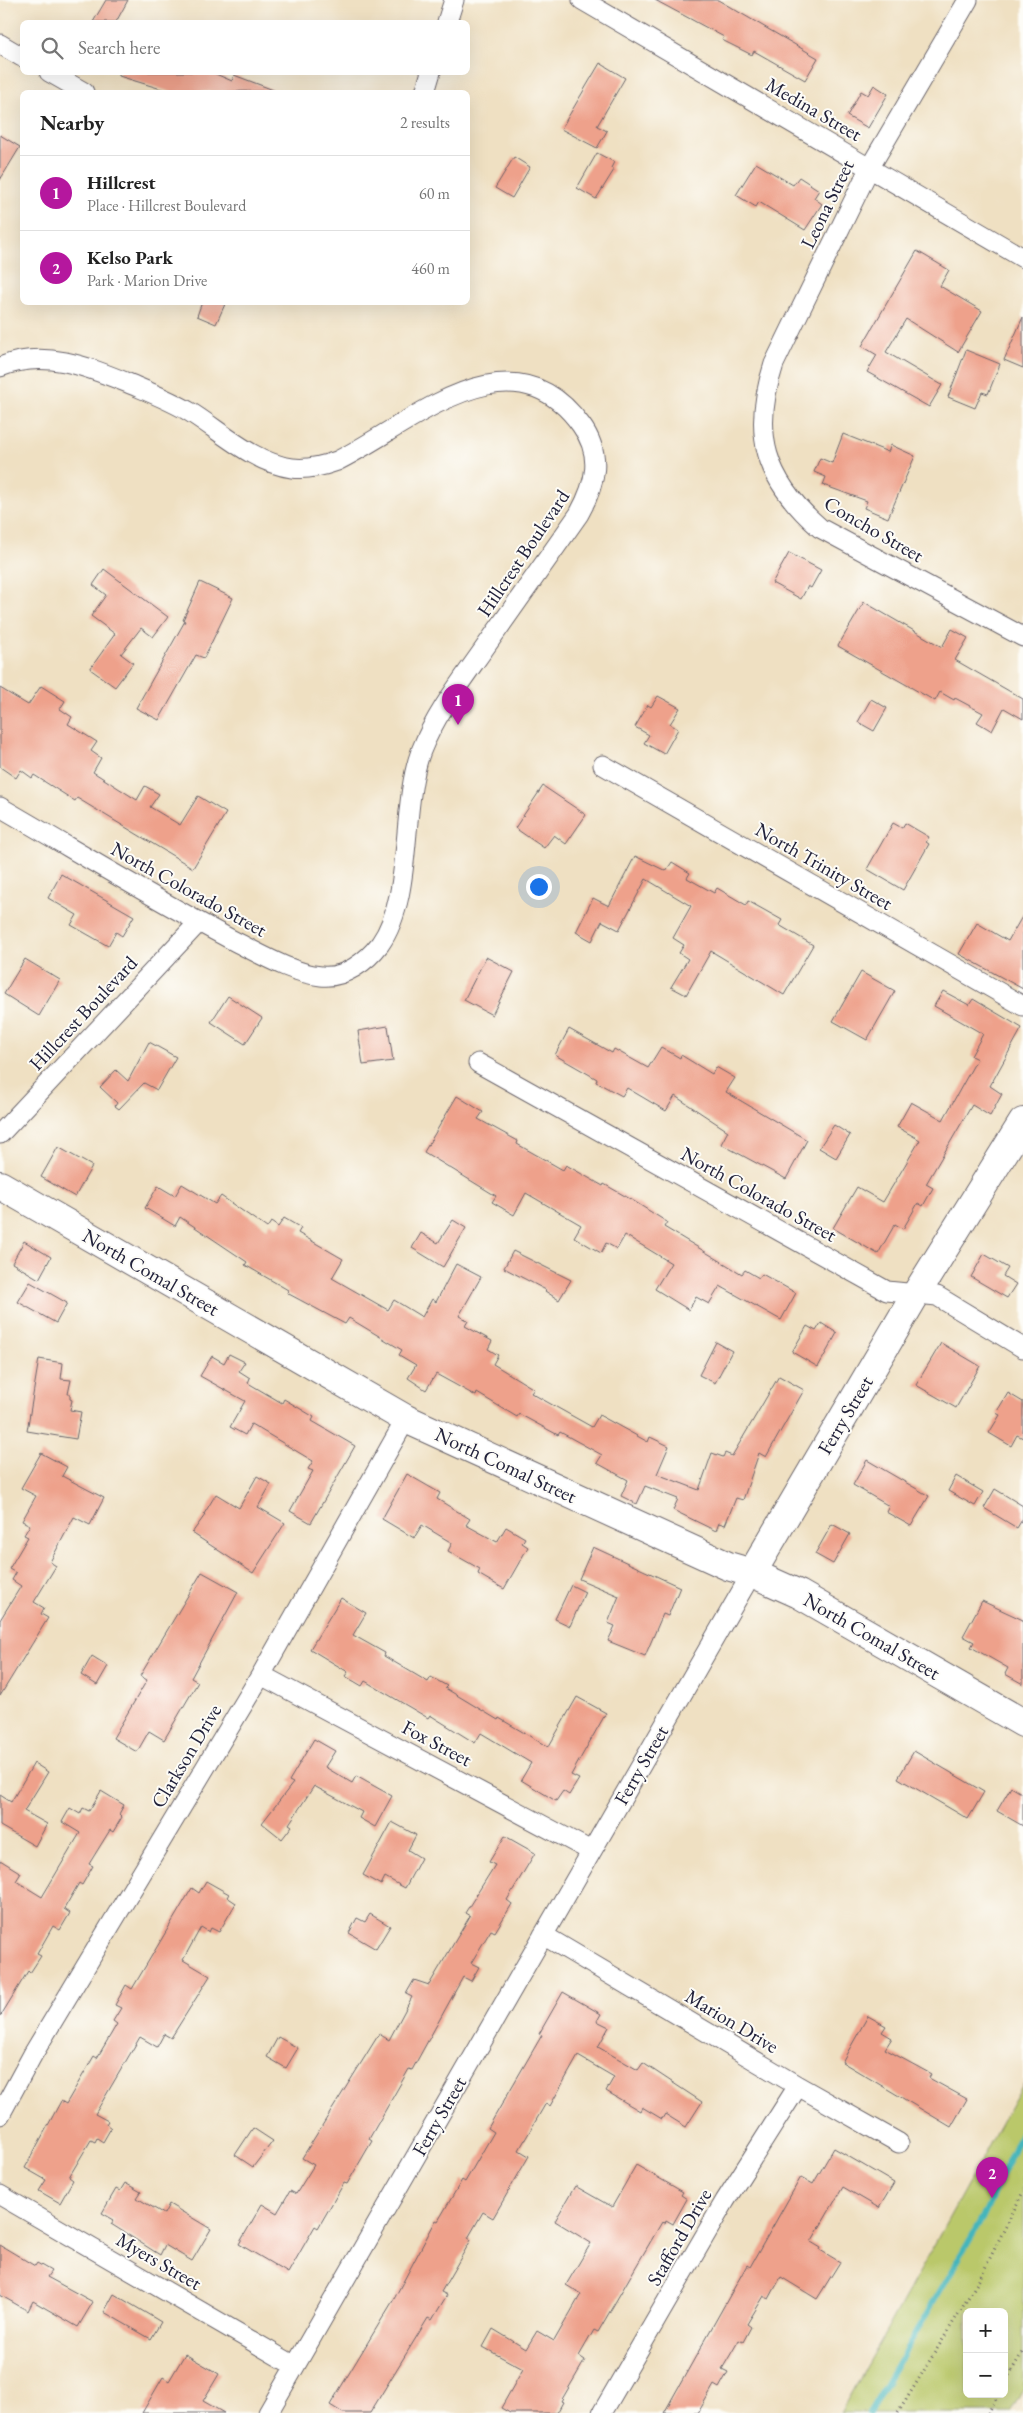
<!DOCTYPE html>
<meta charset="utf-8">
<style>
body{margin:0;font-family:"EB Garamond",serif;background:#f2f2f2;color:#222}
.controls{position:absolute;right:15px;bottom:15px;display:grid;overflow:hidden;border-radius:8px;box-shadow:0 5px 20px #0002}
.controls button{width:45px;height:45px;display:grid;place-items:center;padding:0;border:0;border-bottom:1px solid #e0e0e0;background:#fff;color:#222;font:25px sans-serif}
.you{position:absolute;left:538px;top:886px;width:18px;height:18px;margin:-12px;border:4px solid #fff;border-radius:50%;background:#1a73e8;box-shadow:0 0 0 8px #1a73e833}
.badge{display:grid;place-items:center;width:32px;height:32px;border-radius:50%;background:#b5179e;color:#fff;font-size:16px;font-weight:700}
.pin{position:absolute;translate:-50% -41px;filter:drop-shadow(0 1px 2px #0008)}
.pin::after{content:'';position:absolute;top:26px;width:18px;height:15px;background:inherit;clip-path:polygon(0 0,100% 0,50% 100%)}
.list{margin:0;padding:0;list-style:none}
h2{display:flex;justify-content:space-between;align-items:center;height:65px;margin:0;padding:0 20px;font-size:21px}
h2 small{font-size:16px;font-weight:400;color:#767676}
.list li{display:grid;grid-template-columns:32px 1fr auto;gap:15px;align-items:center;box-sizing:border-box;height:75px;padding:0 20px;border-top:1px solid #e0e0e0}
.list b{display:block;font-size:19px;white-space:nowrap}
.list p{margin:0;font-size:16px;white-space:nowrap;color:#767676}
.list em{font-size:16px;font-style:normal;color:#767676}
.icon{flex:none;width:28px;height:28px;fill:none;stroke:currentColor;stroke-width:2;stroke-linecap:round;stroke-linejoin:round}
.map{position:relative;flex:none;width:1023px;height:2413px;overflow:hidden}
.search{position:absolute;background:#fff;box-shadow:0 5px 20px #0002;left:20px;top:20px;width:450px;height:55px;display:flex;align-items:center;gap:12px;box-sizing:border-box;padding:0 18px;border-radius:8px;color:#767676;font-size:19px}
.panel{position:absolute;background:#fff;box-shadow:0 5px 20px #0002;left:20px;top:90px;width:450px;height:215px;border-radius:8px}
.map>svg:first-child{display:block}
</style>
<div class="map">
<svg width="1023" height="2413" viewBox="0 0 1023 2413">
<rect width="100%" height="100%" fill="#fdfcf7"/>
<filter id="ink" filterUnits="userSpaceOnUse"><feTurbulence type="fractalNoise" baseFrequency=".02" numOctaves="2"/><feDisplacementMap in="SourceGraphic" scale="10" xChannelSelector="R" yChannelSelector="G"/><feConvolveMatrix kernelMatrix="1 2 1 2 8 2 1 2 1" color-interpolation-filters="sRGB"/></filter>
<filter id="wash" filterUnits="userSpaceOnUse"><feTurbulence type="fractalNoise" baseFrequency=".0096" numOctaves="4" result="noise"/><feDisplacementMap in="SourceGraphic" scale="20" xChannelSelector="R" yChannelSelector="G"/><feGaussianBlur stdDeviation="1.12" result="paint"/><feColorMatrix in="noise" values="0 0 0 0 0 0 0 0 0 0 0 0 0 0 0 0 0 1.4 0 .05"/><feComposite in="paint" operator="in"/></filter>
<g filter="url(#wash)">
<rect width="100%" height="100%" fill="#efe0c2"/>
<path fill="#bac86a" stroke="#6e7552" fill-rule="evenodd" d="M 1023,2084 L 1023,2390 L 1010,2413 L 841,2413 ZM 967,2312 L 1004,2312 L 1004,2394 L 967,2394 Z"/>
<g fill="none" stroke-linecap="round" stroke-linejoin="round">
<path stroke="#45b5bb" stroke-width="6" d="M 869,2413 L 982,2219 L 1023,2128"/>
</g>
<g id="blocks">
<path fill="#eea18b" d="M 106,0 L 128,0 L 116,22 L 93,22 Z
M 655,0 L 718,0 L 818,58 L 805,80 L 754,51 L 752,55 L 722,40 L 724,37 Z
M 600,63 L 625,78 L 597,126 L 607,131 L 597,148 L 561,129 Z
M 119,72 L 211,72 L 232,81 L 234,75 L 276,91 L 171,92 L 119,76 Z
M 874,85 L 888,94 L 868,128 L 847,116 L 861,91 L 868,95 Z
M 0,135 L 20,147 L 0,180 Z
M 597,153 L 614,162 L 611,168 L 614,170 L 596,199 L 577,188 Z
M 514,157 L 530,167 L 512,198 L 495,188 Z
M 756,163 L 793,185 L 799,177 L 819,190 L 814,198 L 822,204 L 805,230 L 759,202 L 756,207 L 736,195 Z
M 917,251 L 949,270 L 940,286 L 982,311 L 958,352 L 906,319 L 886,352 L 942,385 L 929,407 L 867,372 L 877,355 L 862,346 Z
M 202,302 L 226,302 L 216,324 L 197,316 Z
M 1023,317 L 1023,368 L 1004,360 Z
M 966,350 L 1000,364 L 988,394 L 982,392 L 975,408 L 948,397 Z
M 843,434 L 888,452 L 891,445 L 915,456 L 888,518 L 864,508 L 867,501 L 823,485 L 826,477 L 814,472 L 820,458 L 832,463 Z
M 789,553 L 821,570 L 811,588 L 808,586 L 801,599 L 772,583 Z
M 104,569 L 168,617 L 153,637 L 141,628 L 121,654 L 133,663 L 115,687 L 90,669 L 115,634 L 91,616 L 106,595 L 93,585 Z
M 200,582 L 233,598 L 204,658 L 196,655 L 159,720 L 136,708 L 185,621 L 183,620 Z
M 864,602 L 942,647 L 952,629 L 968,638 L 955,660 L 1023,699 L 1023,719 L 1004,708 L 992,731 L 977,722 L 983,713 L 955,698 L 954,700 L 940,692 L 935,701 L 838,646 Z
M 41,686 L 65,701 L 60,709 L 72,717 L 68,724 L 97,742 L 91,751 L 101,758 L 93,772 L 137,800 L 145,786 L 159,794 L 150,807 L 180,825 L 198,796 L 226,813 L 193,868 L 77,798 L 75,801 L 34,775 L 32,778 L 21,770 L 16,778 L 0,767 L 0,688 L 28,705 Z
M 658,696 L 680,708 L 670,724 L 678,729 L 664,754 L 644,743 L 649,735 L 635,727 L 648,705 L 651,707 Z
M 871,699 L 887,708 L 874,731 L 858,722 Z
M 543,786 L 586,815 L 566,844 L 554,835 L 544,848 L 515,828 Z
M 893,823 L 902,828 L 905,823 L 929,837 L 926,842 L 929,844 L 903,890 L 867,869 Z
M 635,856 L 666,871 L 672,862 L 690,873 L 687,878 L 714,893 L 717,888 L 746,905 L 748,901 L 782,920 L 779,925 L 813,945 L 784,995 L 711,951 L 686,995 L 671,987 L 688,959 L 679,953 L 684,945 L 673,938 L 691,906 L 646,879 L 619,930 L 602,921 L 592,941 L 576,932 L 593,898 L 609,906 Z
M 61,874 L 134,916 L 122,936 L 116,932 L 108,946 L 71,925 L 77,915 L 48,898 Z
M 1023,915 L 1023,989 L 959,954 L 977,923 L 1008,941 Z
M 486,957 L 514,972 L 492,1015 L 464,1000 Z
M 25,959 L 60,980 L 39,1016 L 4,994 Z
M 861,972 L 895,991 L 867,1040 L 833,1021 Z
M 943,991 L 969,1005 L 973,999 L 1022,1028 L 990,1086 L 1002,1094 L 990,1116 L 972,1105 L 926,1184 L 933,1188 L 923,1206 L 918,1203 L 903,1229 L 895,1224 L 878,1254 L 833,1228 L 857,1187 L 883,1202 L 920,1140 L 897,1127 L 911,1102 L 943,1120 L 977,1059 L 971,1056 L 983,1034 L 934,1006 Z
M 228,996 L 262,1018 L 245,1044 L 211,1022 Z
M 388,1026 L 393,1061 L 363,1065 L 358,1031 Z
M 569,1029 L 612,1053 L 614,1049 L 648,1068 L 661,1047 L 680,1058 L 681,1055 L 712,1074 L 716,1067 L 735,1078 L 726,1092 L 807,1140 L 786,1179 L 721,1144 L 728,1131 L 675,1096 L 666,1111 L 627,1088 L 622,1096 L 596,1082 L 597,1079 L 555,1055 Z
M 149,1042 L 176,1057 L 157,1090 L 144,1083 L 119,1109 L 115,1106 L 117,1103 L 100,1087 L 116,1070 L 128,1081 Z
M 457,1096 L 483,1112 L 478,1119 L 518,1141 L 517,1144 L 563,1170 L 566,1165 L 603,1186 L 604,1184 L 632,1200 L 667,1222 L 664,1227 L 742,1274 L 745,1270 L 759,1278 L 762,1274 L 796,1293 L 781,1320 L 720,1286 L 709,1304 L 696,1297 L 689,1310 L 655,1289 L 671,1263 L 625,1235 L 617,1249 L 606,1243 L 601,1253 L 574,1237 L 581,1225 L 526,1193 L 514,1215 L 492,1202 L 496,1196 L 424,1152 Z
M 834,1125 L 850,1135 L 836,1158 L 819,1148 Z
M 58,1147 L 92,1166 L 75,1197 L 41,1177 Z
M 182,1184 L 215,1204 L 221,1196 L 267,1228 L 271,1222 L 278,1227 L 284,1218 L 301,1228 L 298,1233 L 343,1259 L 332,1278 L 388,1310 L 394,1300 L 422,1317 L 432,1299 L 436,1302 L 456,1264 L 481,1277 L 459,1316 L 468,1321 L 465,1326 L 492,1341 L 488,1349 L 498,1355 L 493,1364 L 534,1389 L 531,1393 L 592,1427 L 599,1415 L 648,1442 L 650,1437 L 669,1446 L 657,1474 L 699,1490 L 712,1453 L 723,1457 L 725,1453 L 732,1456 L 779,1376 L 804,1390 L 766,1457 L 759,1453 L 743,1500 L 736,1498 L 725,1525 L 719,1523 L 716,1531 L 673,1510 L 678,1499 L 645,1486 L 637,1504 L 621,1496 L 628,1480 L 597,1463 L 602,1455 L 560,1432 L 558,1435 L 519,1414 L 517,1417 L 477,1393 L 476,1396 L 436,1374 L 426,1390 L 408,1378 L 416,1365 L 399,1355 L 402,1350 L 349,1318 L 345,1324 L 287,1293 L 288,1290 L 245,1265 L 247,1262 L 180,1217 L 175,1226 L 145,1208 L 158,1186 L 175,1196 Z
M 453,1220 L 466,1228 L 443,1267 L 412,1248 L 421,1233 L 438,1243 Z
M 24,1241 L 51,1257 L 39,1279 L 12,1263 Z
M 513,1251 L 571,1280 L 559,1300 L 545,1291 L 546,1290 L 504,1268 Z
M 984,1254 L 1008,1268 L 1003,1276 L 1016,1284 L 1007,1298 L 971,1277 Z
M 30,1282 L 67,1303 L 56,1323 L 18,1302 Z
M 821,1323 L 837,1333 L 818,1367 L 792,1352 L 807,1326 L 816,1331 Z
M 716,1342 L 732,1351 L 715,1383 L 699,1375 Z
M 941,1343 L 980,1366 L 956,1408 L 916,1385 Z
M 229,1354 L 245,1362 L 239,1371 L 250,1378 L 248,1383 L 282,1403 L 284,1399 L 314,1417 L 312,1421 L 355,1446 L 311,1523 L 290,1511 L 313,1471 L 308,1469 L 313,1461 L 251,1424 L 245,1435 L 230,1427 L 245,1401 L 200,1376 L 212,1356 L 224,1363 Z
M 39,1359 L 63,1363 L 61,1379 L 71,1380 L 68,1394 L 70,1394 L 70,1399 L 72,1400 L 70,1410 L 81,1412 L 76,1439 L 27,1431 Z
M 1008,1393 L 1023,1402 L 1023,1438 L 1017,1435 L 1011,1446 L 989,1433 L 1000,1415 L 996,1413 Z
M 41,1453 L 67,1467 L 62,1476 L 104,1498 L 90,1525 L 74,1517 L 50,1562 L 56,1566 L 34,1602 L 44,1608 L 41,1614 L 48,1618 L 0,1696 L 0,1620 L 21,1586 L 12,1580 L 16,1573 L 9,1569 L 28,1537 L 24,1535 L 30,1525 L 22,1521 L 36,1496 L 21,1488 Z
M 867,1460 L 929,1496 L 911,1526 L 886,1512 L 889,1506 L 853,1485 Z
M 407,1474 L 440,1493 L 437,1499 L 470,1519 L 466,1525 L 497,1542 L 506,1527 L 525,1538 L 522,1543 L 528,1547 L 504,1589 L 478,1574 L 480,1569 L 448,1551 L 452,1543 L 422,1525 L 414,1538 L 382,1519 Z
M 257,1476 L 271,1484 L 258,1507 L 285,1523 L 253,1573 L 192,1533 L 205,1515 L 204,1514 L 216,1494 L 239,1508 Z
M 956,1476 L 983,1492 L 975,1506 L 948,1491 Z
M 995,1489 L 1023,1506 L 1023,1518 L 1017,1528 L 984,1508 Z
M 832,1524 L 850,1534 L 833,1564 L 815,1554 Z
M 593,1547 L 680,1587 L 668,1616 L 663,1614 L 645,1656 L 608,1641 L 615,1626 L 608,1623 L 619,1596 L 579,1579 Z
M 202,1572 L 238,1592 L 191,1678 L 198,1682 L 164,1740 L 149,1731 L 137,1752 L 113,1738 L 147,1680 L 140,1676 Z
M 571,1585 L 585,1592 L 570,1626 L 555,1619 Z
M 341,1598 L 366,1613 L 353,1635 L 385,1653 L 384,1656 L 428,1682 L 431,1677 L 447,1686 L 445,1688 L 498,1720 L 499,1718 L 543,1744 L 549,1746 L 577,1697 L 606,1713 L 571,1775 L 579,1779 L 569,1795 L 563,1791 L 556,1801 L 521,1780 L 531,1763 L 481,1733 L 475,1743 L 430,1715 L 428,1718 L 365,1681 L 362,1686 L 345,1676 L 348,1672 L 310,1649 Z
M 982,1601 L 1023,1620 L 1023,1684 L 1005,1674 L 1008,1668 L 971,1647 L 974,1642 L 963,1636 Z
M 92,1656 L 108,1666 L 97,1685 L 81,1675 Z
M 314,1739 L 335,1751 L 325,1767 L 352,1783 L 356,1776 L 392,1796 L 375,1827 L 359,1818 L 362,1812 L 314,1786 L 289,1824 L 292,1826 L 282,1839 L 262,1823 L 293,1783 L 289,1781 Z
M 914,1751 L 984,1792 L 968,1819 L 898,1778 Z
M 34,1763 L 48,1772 L 24,1811 L 47,1824 L 35,1846 L 0,1826 L 0,1795 L 11,1802 Z
M 1011,1787 L 1023,1794 L 1023,1826 L 997,1811 Z
M 101,1791 L 124,1805 L 119,1814 L 122,1817 L 113,1832 L 110,1830 L 89,1864 L 93,1866 L 82,1885 L 79,1883 L 64,1909 L 70,1913 L 60,1930 L 53,1926 L 37,1954 L 41,1956 L 30,1973 L 28,1971 L 0,2017 L 0,1860 L 21,1873 L 16,1881 L 42,1897 L 80,1833 L 62,1822 L 70,1808 L 80,1814 L 83,1808 L 89,1811 Z
M 392,1822 L 416,1835 L 408,1850 L 421,1858 L 405,1888 L 385,1877 L 381,1885 L 363,1875 Z
M 505,1836 L 535,1853 L 507,1900 L 512,1904 L 495,1932 L 491,1930 L 471,1963 L 479,1967 L 471,1981 L 463,1977 L 412,2070 L 409,2069 L 369,2139 L 372,2141 L 347,2184 L 344,2183 L 318,2228 L 315,2226 L 288,2273 L 239,2244 L 262,2204 L 277,2213 L 290,2191 L 296,2194 L 314,2165 L 302,2158 L 379,2034 L 389,2040 L 412,1997 L 406,1994 L 414,1980 L 429,1985 L 470,1916 L 465,1913 L 495,1865 L 489,1862 Z
M 206,1881 L 229,1894 L 227,1897 L 236,1903 L 219,1932 L 211,1928 L 209,1932 L 201,1927 L 183,1960 L 210,1976 L 171,2038 L 164,2034 L 157,2047 L 140,2037 L 95,2114 L 108,2121 L 106,2124 L 111,2128 L 103,2142 L 97,2138 L 95,2142 L 91,2140 L 69,2177 L 73,2180 L 60,2203 L 39,2191 L 46,2180 L 25,2168 L 61,2101 L 66,2104 L 94,2056 L 97,2058 L 117,2024 L 113,2021 L 121,2008 L 115,2005 L 126,1985 L 132,1989 L 192,1888 L 199,1893 Z
M 370,1914 L 390,1926 L 376,1949 L 349,1933 L 357,1918 L 365,1922 Z
M 563,1992 L 601,2014 L 597,2021 L 609,2027 L 598,2047 L 638,2070 L 643,2063 L 702,2102 L 686,2127 L 665,2114 L 662,2119 L 642,2107 L 640,2111 L 606,2091 L 614,2077 L 578,2056 L 550,2106 L 546,2103 L 519,2150 L 529,2156 L 493,2218 L 483,2212 L 468,2238 L 471,2240 L 441,2292 L 447,2295 L 432,2320 L 428,2318 L 370,2413 L 343,2413 L 330,2405 L 394,2299 L 436,2220 L 438,2221 L 462,2180 L 465,2182 L 494,2132 L 488,2128 L 542,2035 L 539,2034 Z
M 868,2016 L 886,2026 L 882,2032 L 892,2038 L 885,2049 L 931,2074 L 929,2078 L 967,2099 L 951,2127 L 842,2062 Z
M 278,2037 L 298,2048 L 286,2068 L 267,2057 Z
M 253,2128 L 273,2141 L 253,2167 L 235,2155 Z
M 834,2148 L 894,2183 L 879,2208 L 843,2187 L 811,2242 L 821,2248 L 820,2250 L 840,2262 L 817,2299 L 781,2277 L 769,2299 L 764,2296 L 747,2324 L 751,2327 L 743,2342 L 739,2340 L 722,2369 L 728,2372 L 719,2388 L 714,2385 L 698,2413 L 664,2413 L 747,2265 L 750,2267 L 801,2177 L 813,2184 Z
M 636,2165 L 683,2192 L 681,2195 L 687,2199 L 673,2224 L 666,2220 L 665,2223 L 662,2222 L 598,2332 L 594,2330 L 579,2356 L 585,2360 L 561,2401 L 563,2402 L 557,2413 L 510,2413 L 501,2408 L 523,2369 L 483,2347 L 493,2329 L 526,2349 L 537,2331 L 554,2341 L 581,2294 L 566,2285 L 591,2243 L 555,2221 L 575,2186 L 612,2207 Z
M 125,2183 L 141,2192 L 137,2198 L 164,2214 L 169,2204 L 211,2229 L 192,2261 L 165,2245 L 160,2255 L 111,2224 L 114,2220 L 102,2213 L 116,2189 L 120,2191 Z
M 0,2245 L 35,2266 L 37,2263 L 51,2271 L 47,2277 L 93,2302 L 78,2327 L 33,2301 L 28,2311 L 0,2295 Z
M 114,2294 L 161,2322 L 151,2339 L 104,2312 Z
M 185,2354 L 219,2374 L 203,2401 L 224,2413 L 142,2413 L 163,2377 L 169,2381 Z"/>
</g>
</g>
<g filter="url(#ink)">
<use href="#blocks" fill-opacity="0" stroke="#6a646a" stroke-width="1"/>
<g fill="none" stroke-linecap="round" stroke-linejoin="round">
<g stroke="#6a646a" stroke-width="21">
<path id="street" d="M 582,0 L 1023,258
M 968,0 L 870,167 L 774,364 C 751,434 765,480 820,528 L 1023,637
M 447,22 L 454,0
M 0,44 L 22,57
M 49,72 L 84,92
M 425,92 L 431,72
M 0,367 C 44,349 86,366 128,383 C 149,392 170,400 190,412 C 222,432 254,463 292,468 C 307,470 323,466 337,461 C 412,424 511,328 581,425 C 603,455 596,483 579,514 C 548,558 517,602 486,646 C 463,679 436,713 421,751 C 400,807 414,896 380,944 C 367,961 344,979 321,976 C 292,973 262,955 236,942 C 156,900 78,852 0,807
M 603,765 L 1023,1006
M 478,1063 L 887,1291 L 937,1296 L 1023,1348
M 0,1134 L 199,922
M 261,1675 L 591,1851
M 543,1935 L 798,2086 L 899,2143
M 0,2115 L 33,2054 L 261,1675 L 406,1419
M 0,2195 L 295,2366
M 268,2413 L 752,1573
M 602,2413 L 725,2201 L 798,2086"/>
</g>
<g stroke="#6a646a" stroke-width="30">
<path id="secondary" d="M 0,1185 L 406,1419 L 728,1566 L 752,1573 L 799,1594 L 1023,1723
M 752,1573 L 916,1294 L 1023,1122"/>
</g>
<path stroke="#6a646a" stroke-width="3" stroke-dasharray="1 4" stroke-linecap="butt" d="M 1004,2384 L 1023,2351
M 898,2413 L 979,2280 L 1023,2192
M 988,2413 L 999,2394"/>
<use href="#street" stroke="#fff" stroke-width="19"/>
<use href="#secondary" stroke="#fff" stroke-width="28"/>
</g>
</g>
<g text-anchor="middle" dominant-baseline="central" stroke-width="4" stroke-linejoin="round" paint-order="stroke">
<g font-size="20" fill="#22223b" stroke="#fdfcf7">
<text transform="translate(814 109) rotate(30)">Medina Street</text>
<text transform="translate(827 204) rotate(-64)">Leona Street</text>
<text transform="translate(874 529) rotate(30)">Concho Street</text>
<text transform="translate(523 553) rotate(-56)">Hillcrest Boulevard</text>
<text transform="translate(824 866) rotate(30)">North Trinity Street</text>
<text transform="translate(189 889) rotate(29)">North Colorado Street</text>
<text transform="translate(83 1013) rotate(-47)">Hillcrest Boulevard</text>
<text transform="translate(759 1194) rotate(29)">North Colorado Street</text>
<text transform="translate(151 1272) rotate(30)">North Comal Street</text>
<text transform="translate(845 1415) rotate(-59)">Ferry Street</text>
<text transform="translate(506 1465) rotate(25)">North Comal Street</text>
<text transform="translate(872 1636) rotate(30)">North Comal Street</text>
<text transform="translate(437 1743) rotate(28)">Fox Street</text>
<text transform="translate(186 1756) rotate(-59)">Clarkson Drive</text>
<text transform="translate(641 1765) rotate(-60)">Ferry Street</text>
<text transform="translate(732 2021) rotate(31)">Marion Drive</text>
<text transform="translate(439 2116) rotate(-60)">Ferry Street</text>
<text transform="translate(679 2237) rotate(-60)">Stafford Drive</text>
<text transform="translate(159 2261) rotate(30)">Myers Street</text>
</g>
</g>
</svg>
<div class="controls">
<button>+</button>
<button>−</button>
</div>
<div class="you"></div>
<div class="pin badge" style="left:458px;top:725px">1</div>
<div class="pin badge" style="left:992px;top:2198px">2</div>
<div class="search"><svg class="icon" aria-label="search" viewBox="0 0 24 24"><circle cx="10" cy="10" r="6"/><path d="M15 15l6 6"/></svg>Search here</div>
<section class="panel">
<h2>Nearby<small>2 results</small></h2>
<ul class="list">
<li><span class="badge">1</span><div><b>Hillcrest</b><p>Place · Hillcrest Boulevard</p></div><em>60 m</em></li>
<li><span class="badge">2</span><div><b>Kelso Park</b><p>Park · Marion Drive</p></div><em>460 m</em></li>
</ul>
</section>
</div>
